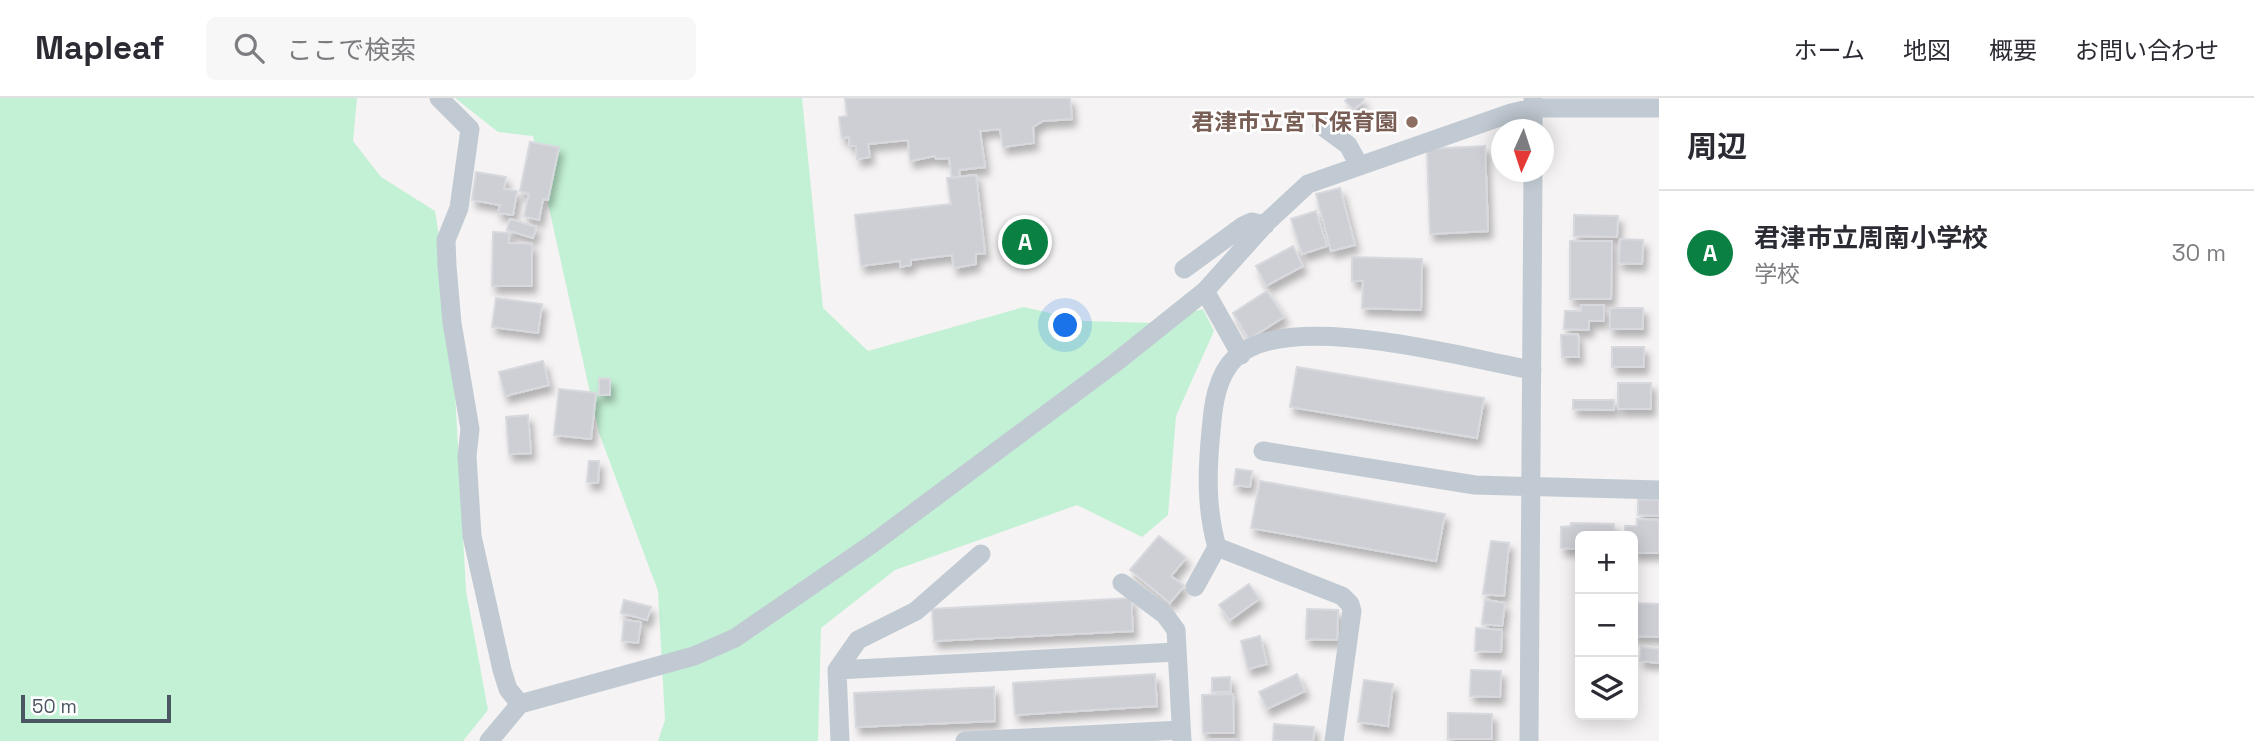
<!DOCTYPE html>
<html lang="ja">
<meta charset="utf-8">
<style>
body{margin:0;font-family:"Space Grotesk","Noto Sans JP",sans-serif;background:#f7f7f7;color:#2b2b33}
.controls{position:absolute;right:21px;bottom:21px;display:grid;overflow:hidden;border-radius:10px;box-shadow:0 4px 18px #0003}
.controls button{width:63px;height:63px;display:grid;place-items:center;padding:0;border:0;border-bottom:2px solid #e1e1e2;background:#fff;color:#2b2b33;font:35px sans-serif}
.compass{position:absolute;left:1491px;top:21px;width:63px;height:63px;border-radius:50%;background:#fff;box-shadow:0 4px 18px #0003;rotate:183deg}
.scale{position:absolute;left:21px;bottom:18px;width:150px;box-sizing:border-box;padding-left:7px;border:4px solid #4a5661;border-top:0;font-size:19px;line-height:24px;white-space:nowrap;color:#4a5661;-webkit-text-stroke:5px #fff;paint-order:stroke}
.you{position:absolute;left:1066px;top:228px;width:24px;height:24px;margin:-18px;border:5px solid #fff;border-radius:50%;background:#1a73e8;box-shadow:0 0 0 10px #1a73e833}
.badge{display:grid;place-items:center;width:46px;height:46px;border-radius:50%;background:#0b8043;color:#fff;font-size:23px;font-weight:700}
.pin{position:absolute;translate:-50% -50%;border:4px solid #fff;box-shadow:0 2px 7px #0006}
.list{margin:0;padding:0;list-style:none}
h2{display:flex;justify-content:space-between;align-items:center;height:91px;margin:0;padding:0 28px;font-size:30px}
h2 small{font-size:23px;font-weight:400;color:#7c7c81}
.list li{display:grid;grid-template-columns:46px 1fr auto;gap:21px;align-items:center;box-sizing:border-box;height:126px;padding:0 28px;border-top:2px solid #e1e1e2}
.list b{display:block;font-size:26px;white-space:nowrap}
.list p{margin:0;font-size:23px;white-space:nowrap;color:#7c7c81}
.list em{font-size:23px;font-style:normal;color:#7c7c81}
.icon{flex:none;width:38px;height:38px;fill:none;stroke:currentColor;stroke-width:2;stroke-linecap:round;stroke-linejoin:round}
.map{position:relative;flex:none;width:1659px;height:643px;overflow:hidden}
header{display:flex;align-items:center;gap:42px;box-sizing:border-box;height:98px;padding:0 35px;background:#fff;border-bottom:2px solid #e1e1e2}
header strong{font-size:33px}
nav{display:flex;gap:38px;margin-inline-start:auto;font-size:24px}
.search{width:490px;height:63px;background:#f7f7f7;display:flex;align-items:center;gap:18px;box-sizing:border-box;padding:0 24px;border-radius:10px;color:#7c7c81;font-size:26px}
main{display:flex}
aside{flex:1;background:#fff}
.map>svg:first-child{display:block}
</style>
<header>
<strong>Mapleaf</strong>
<div class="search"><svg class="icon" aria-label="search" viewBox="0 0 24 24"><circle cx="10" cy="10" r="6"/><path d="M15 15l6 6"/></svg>ここで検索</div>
<nav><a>ホーム</a><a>地図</a><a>概要</a><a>お問い合わせ</a></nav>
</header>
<main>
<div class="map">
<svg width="1659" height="643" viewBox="0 0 1659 643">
<defs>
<filter id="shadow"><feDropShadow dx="4" dy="7" stdDeviation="3.5" flood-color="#0004"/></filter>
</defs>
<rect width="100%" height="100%" fill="#f5f3f3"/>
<path fill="#c3f1d5" d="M 0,0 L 357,0 L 353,43 L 381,79 L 435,113 L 450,205 L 466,493 L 488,612 L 463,643 L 0,643 Z
M 455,0 L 802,0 L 823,210 L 868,253 L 1024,209 L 1084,223 L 1153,225 L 1203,211 L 1214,233 L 1176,318 L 1168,417 L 1142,439 L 1077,407 L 895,472 L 821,530 L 818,643 L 658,643 L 665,622 L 658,493 L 599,335 L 533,38 L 498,34 Z"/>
<path fill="#cdcfd5" stroke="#d7d9de" stroke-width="2" filter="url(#shadow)" d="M 845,0 L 1070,0 L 1072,21 L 1043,23 L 1033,29 L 1034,45 L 1003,49 L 1000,31 L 980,33 L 985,69 L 959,72 L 960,79 L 952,80 L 949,60 L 936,61 L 935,58 L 910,63 L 908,42 L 868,46 L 870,59 L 857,61 L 856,48 L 850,48 L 849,39 L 842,40 L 839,19 L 847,18 Z
M 1348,0 L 1363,0 L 1364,2 L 1354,12 L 1345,3 Z
M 530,44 L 559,49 L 548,102 L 543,101 L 539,122 L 524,118 L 529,96 L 520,93 Z
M 1485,48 L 1488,133 L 1430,136 L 1427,51 Z
M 476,74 L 506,79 L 504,91 L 517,93 L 513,117 L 498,115 L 500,107 L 472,102 Z
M 976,77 L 985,155 L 976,156 L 976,166 L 954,170 L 952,157 L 911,162 L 911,167 L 900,169 L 900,163 L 861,168 L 855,117 L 951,106 L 947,80 Z
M 1340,90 L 1355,147 L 1331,153 L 1316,96 Z
M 1316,113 L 1327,148 L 1302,156 L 1291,121 Z
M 1574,117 L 1618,118 L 1617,139 L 1574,138 Z
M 510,121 L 536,129 L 533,140 L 507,132 Z
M 493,134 L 509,135 L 509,145 L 532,146 L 532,188 L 492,188 Z
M 1620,141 L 1643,142 L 1642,166 L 1619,165 Z
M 1570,143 L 1612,143 L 1611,201 L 1570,201 Z
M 1293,148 L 1303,168 L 1266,188 L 1256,168 Z
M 1352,159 L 1422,161 L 1421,212 L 1362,210 L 1363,183 L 1352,183 Z
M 1267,193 L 1284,219 L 1249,241 L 1233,215 Z
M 496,200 L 542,206 L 538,235 L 492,229 Z
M 1581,207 L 1604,207 L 1604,223 L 1589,223 L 1589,232 L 1564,231 L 1565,213 L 1581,213 Z
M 1610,210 L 1643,210 L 1643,231 L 1610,231 Z
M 1578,236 L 1579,259 L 1562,259 L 1561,237 Z
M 1612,249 L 1644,249 L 1644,269 L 1612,269 Z
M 543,263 L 549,287 L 505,298 L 499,274 Z
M 1297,269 L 1484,300 L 1477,340 L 1290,309 Z
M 599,280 L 610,281 L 610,297 L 599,297 Z
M 1618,285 L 1651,285 L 1651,311 L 1618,311 Z
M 559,291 L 596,295 L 591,341 L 554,337 Z
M 1573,302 L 1614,302 L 1614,312 L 1573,311 Z
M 528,317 L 531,355 L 509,356 L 506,319 Z
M 589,363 L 599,363 L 598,385 L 587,384 Z
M 1236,371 L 1252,373 L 1250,389 L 1234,387 Z
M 1260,383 L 1445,416 L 1436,463 L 1251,430 Z
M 1638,401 L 1659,402 L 1659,418 L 1638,417 Z
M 1637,421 L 1659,422 L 1659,455 L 1633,455 L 1633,438 L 1625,438 L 1625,428 L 1637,428 Z
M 1571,425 L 1614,426 L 1614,438 L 1580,438 L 1580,451 L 1561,450 L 1561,429 L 1571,428 Z
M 1159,438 L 1186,460 L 1171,478 L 1184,488 L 1170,505 L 1130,472 Z
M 1491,443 L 1509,445 L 1504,498 L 1483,496 Z
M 1249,486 L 1259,501 L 1230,522 L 1219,507 Z
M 1131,500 L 1133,533 L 934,543 L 932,511 Z
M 624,502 L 651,509 L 647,522 L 621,515 Z
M 1485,502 L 1505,505 L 1502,528 L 1482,526 Z
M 1633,505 L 1659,506 L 1659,539 L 1633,538 Z
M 1307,511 L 1338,512 L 1337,542 L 1306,541 Z
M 624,522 L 641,524 L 638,545 L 622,543 Z
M 1476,530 L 1502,532 L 1501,554 L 1475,553 Z
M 1260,538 L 1267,566 L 1248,571 L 1241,543 Z
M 1641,549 L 1659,551 L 1659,565 L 1640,563 Z
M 1471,572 L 1501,573 L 1500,599 L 1470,598 Z
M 1155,576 L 1157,608 L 1015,617 L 1013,585 Z
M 1297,576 L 1305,593 L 1267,611 L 1259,594 Z
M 1230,579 L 1231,594 L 1212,594 L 1212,580 Z
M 1364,582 L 1393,586 L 1388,628 L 1358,624 Z
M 994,589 L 995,623 L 856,629 L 854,595 Z
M 1233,596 L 1234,635 L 1203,635 L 1202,597 Z
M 1448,615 L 1492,616 L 1492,641 L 1448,641 Z
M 1274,626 L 1314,629 L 1313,643 L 1273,643 Z
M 1239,641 L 1239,643 L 1211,643 L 1210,642 Z"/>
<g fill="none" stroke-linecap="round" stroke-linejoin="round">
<path stroke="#c1cad2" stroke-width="19" d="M 439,0 L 470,31 L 459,110 L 446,142 L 447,168 L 452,225 L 470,331 L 467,358 L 472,438 L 502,572 L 508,591 L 520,606
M 1322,28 L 1348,47 L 1359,67
M 1533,32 L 1533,0
M 1184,171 L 1243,128 L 1252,124 L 1265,127
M 1205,193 L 1241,257
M 1263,353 L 1475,387 L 1659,392
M 1122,485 L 1165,517 L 1176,532 L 1182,643
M 1195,489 L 1217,449
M 837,572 L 1176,554
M 489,643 L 520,606 L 694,558 L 735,540 L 872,446 L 1115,265 L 1205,193 L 1267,124 L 1308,86 L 1511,15 L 1533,10 L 1659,10
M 840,643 L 837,572 L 858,542 L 916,513 L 981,456
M 965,643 L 1181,632
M 1334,643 L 1352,513 L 1350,506 L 1342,498 L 1217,449 C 1206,411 1207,373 1211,333 C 1213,308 1216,278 1236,259 C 1289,211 1464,260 1532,272
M 1529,643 L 1533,74"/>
</g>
<circle fill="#8d6e63" stroke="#fff" stroke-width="2.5" cx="1412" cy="24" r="7"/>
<g text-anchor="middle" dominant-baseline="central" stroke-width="5" stroke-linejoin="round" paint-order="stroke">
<g font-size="23" font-weight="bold" fill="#785e54" stroke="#fff" text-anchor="end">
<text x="1398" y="24">君津市立宮下保育園</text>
</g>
</g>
</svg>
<div class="controls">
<button>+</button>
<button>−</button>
<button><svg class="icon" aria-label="layers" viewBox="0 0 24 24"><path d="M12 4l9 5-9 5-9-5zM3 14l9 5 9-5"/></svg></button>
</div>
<svg class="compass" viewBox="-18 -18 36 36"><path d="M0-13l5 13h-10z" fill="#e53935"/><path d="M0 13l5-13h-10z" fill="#7c7c81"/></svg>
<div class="scale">50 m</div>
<div class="you"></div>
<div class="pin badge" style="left:1025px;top:144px">A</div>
</div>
<aside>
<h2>周辺<small></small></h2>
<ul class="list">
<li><span class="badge">A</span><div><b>君津市立周南小学校</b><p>学校</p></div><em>30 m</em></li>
</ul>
</aside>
</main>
